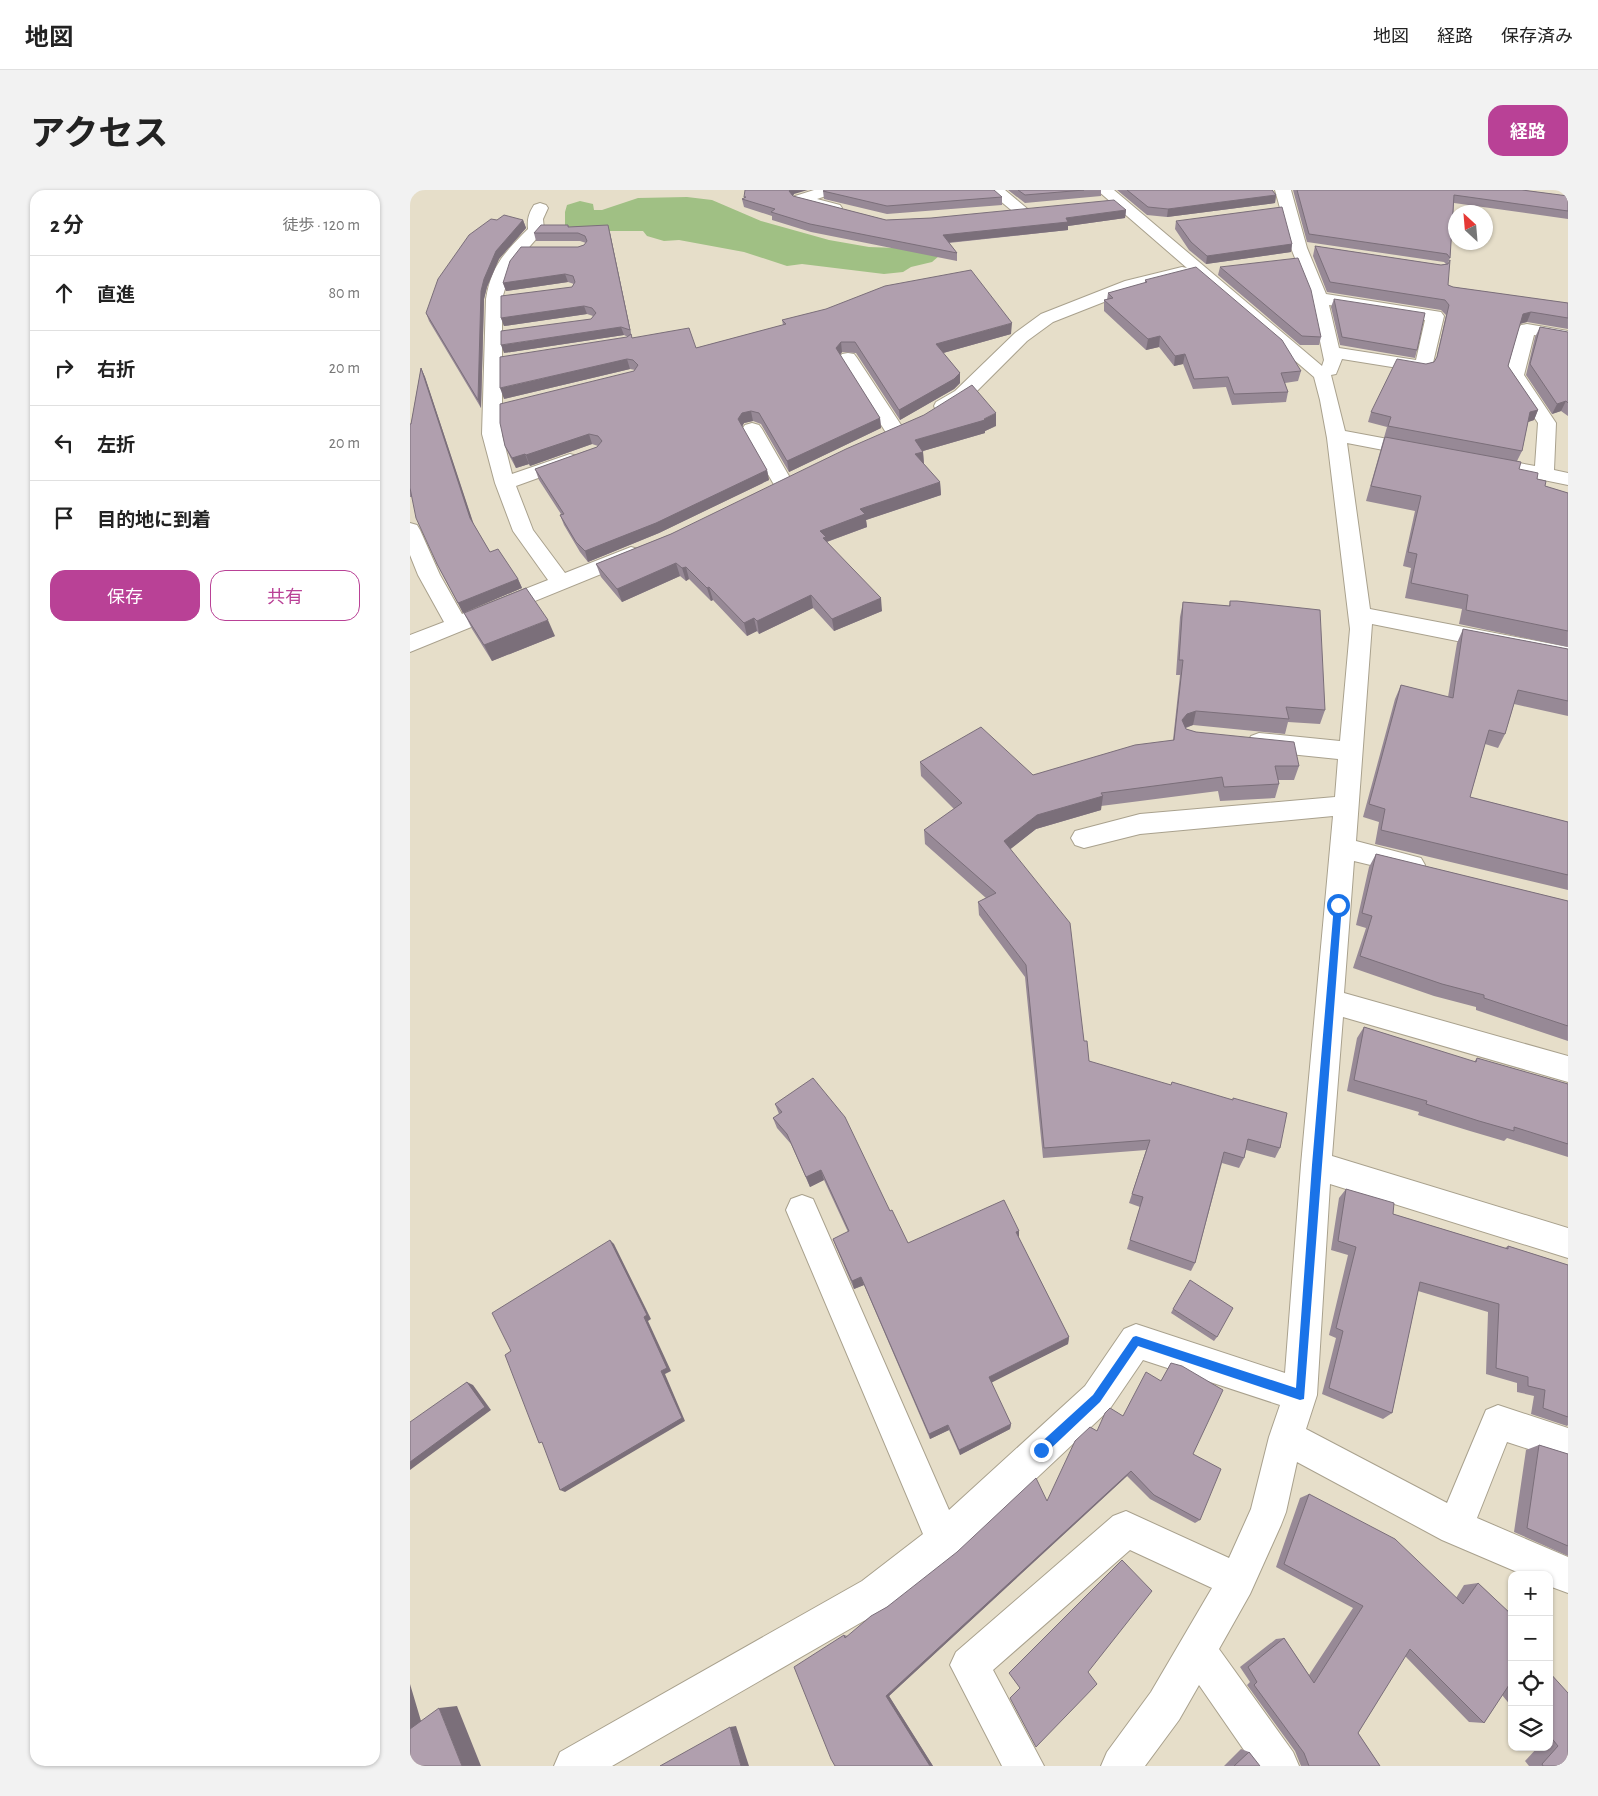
<!DOCTYPE html>
<html lang="ja">
<meta charset="utf-8">
<style>
body{margin:0;font-family:"Alegreya Sans","Noto Sans JP",sans-serif;background:#f2f2f2;color:#222}
.controls{position:absolute;right:15px;bottom:15px;display:grid;overflow:hidden;border-radius:10px;box-shadow:0 1px 4px #0004}
.controls button{width:45px;height:45px;display:grid;place-items:center;padding:0;border:0;border-bottom:1px solid #e0e0e0;background:#fff;color:#222;font:25px sans-serif}
.compass{position:absolute;left:1038px;top:15px;width:45px;height:45px;border-radius:50%;background:#fff;box-shadow:0 1px 4px #0004;rotate:334deg}
.stop{position:absolute;width:15px;height:15px;margin:-11px;border:4px solid #1a73e8;border-radius:50%;background:#fff}
.stop.end{background:#1a73e8;border-color:#fff;box-shadow:0 1px 5px #0008}
.list{margin:0;padding:0;list-style:none}
h2{display:flex;justify-content:space-between;align-items:center;height:65px;margin:0;padding:0 20px;font-size:21px}
h2 small{font-size:16px;font-weight:400;color:#767676}
.list li{display:grid;grid-template-columns:32px 1fr auto;gap:15px;align-items:center;box-sizing:border-box;height:75px;padding:0 20px;border-top:1px solid #e0e0e0}
.list b{display:block;font-size:19px;white-space:nowrap}
.list em{font-size:16px;font-style:normal;color:#767676}
.actions{display:flex;gap:10px;padding:15px 20px}
.actions a{flex:1;padding:11px 0;border:1px solid #b94196;border-radius:15px;text-align:center;font-size:18px;color:#b94196}
.actions .main{background:#b94196;color:#fff}
.icon{flex:none;width:28px;height:28px;fill:none;stroke:currentColor;stroke-width:2;stroke-linecap:round;stroke-linejoin:round}
.map{position:relative;flex:none;width:1158px;height:1576px;overflow:hidden;border-radius:15px}
header{display:flex;align-items:center;gap:30px;box-sizing:border-box;height:70px;padding:0 25px;background:#fff;border-bottom:1px solid #e0e0e0}
header strong{font-size:24px}
nav{display:flex;gap:28px;margin-inline-start:auto;font-size:18px}
.intro{display:flex;align-items:center;justify-content:space-between;box-sizing:border-box;height:120px;padding:0 30px}
h1{margin:0;font-size:35px}
.button{padding:12px 22px;border-radius:15px;background:#b94196;color:#fff;font-size:18px;font-weight:700}
main{display:flex;gap:30px;padding:0 30px}
aside{flex:1;background:#fff;border-radius:15px;box-shadow:0 1px 4px #0004}
.map>svg:first-child{display:block}
</style>
<header>
<strong>地図</strong>
<nav><a>地図</a><a>経路</a><a>保存済み</a></nav>
</header>
<div class="intro"><h1>アクセス</h1><a class="button">経路</a></div>
<main>
<aside>
<h2>2 分<small>徒歩 · 120 m</small></h2>
<ul class="list">
<li><svg class="icon" aria-label="ahead" viewBox="0 0 24 24"><path d="M12 20V5M6 11l6-6 6 6"/></svg><div><b>直進</b></div><em>80 m</em></li>
<li><svg class="icon" aria-label="right" viewBox="0 0 24 24"><path d="M7 20v-9h11M14 6l5 5-5 5"/></svg><div><b>右折</b></div><em>20 m</em></li>
<li><svg class="icon" aria-label="left" viewBox="0 0 24 24"><path d="M17 20v-9H6M10 6l-5 5 5 5"/></svg><div><b>左折</b></div><em>20 m</em></li>
<li><svg class="icon" aria-label="arrive" viewBox="0 0 24 24"><path d="M6 21V4h12l-3 4 3 4H6"/></svg><div><b>目的地に到着</b></div></li>
</ul>
<div class="actions"><a class="main">保存</a><a>共有</a></div>
</aside>
<div class="map">
<svg width="1158" height="1576" viewBox="0 0 1158 1576">
<rect width="100%" height="100%" fill="#e6dec9"/>
<path fill="#a0c084" d="M 277,7 L 302,10 L 351,31 L 419,50 L 459,57 L 486,58 L 529,66 L 522,72 L 501,77 L 493,82 L 474,84 L 392,74 L 377,76 L 334,62 L 269,50 L 254,51 L 237,46 L 233,41 L 163,41 L 155,36 L 155,22 L 157,15 L 170,11 L 183,14 L 184,20 L 192,20 L 228,8 Z"/>
<g fill="none" stroke-linecap="round" stroke-linejoin="round">
<g stroke="#a9a18d" stroke-width="2">
<path id="minor" d="M 404,0 L 428,0 L 425,3 L 407,9 L 430,15 L 432,18 L 430,21 L 424,23 L 385,12 L 382,9 L 385,6 Z
M 577,0 L 595,0 L 620,21 L 618,24 L 606,24 Z
M 687,0 L 704,0 L 912,176 L 914,170 L 901,108 L 881,58 L 865,0 L 881,0 L 897,58 L 916,104 L 1031,122 L 1034,126 L 1022,177 L 1019,181 L 1013,182 L 932,169 L 926,184 L 921,185 L 935,241 L 1010,255 L 1017,257 L 1020,261 L 1017,265 L 1010,267 L 937,253 L 960,419 L 1158,457 L 1158,473 L 962,434 L 946,651 L 1011,668 L 1015,675 L 1011,682 L 1002,685 L 944,671 L 934,803 L 1158,866 L 1158,892 L 933,827 L 922,966 L 1158,1038 L 1158,1068 L 920,994 L 907,1205 L 896,1239 L 1037,1313 L 1076,1220 L 1088,1215 L 1158,1238 L 1158,1272 L 1097,1252 L 1067,1328 L 1158,1367 L 1158,1403 L 1139,1396 L 1139,1385 L 1114,1385 L 1032,1350 L 887,1272 L 876,1322 L 871,1335 L 840,1404 L 809,1459 L 883,1562 L 889,1576 L 845,1576 L 789,1495 L 769,1530 L 735,1576 L 691,1576 L 697,1562 L 741,1502 L 802,1398 L 720,1360 L 583,1480 L 634,1576 L 592,1576 L 540,1475 L 546,1462 L 703,1326 L 716,1321 L 819,1368 L 841,1319 L 859,1247 L 870,1215 L 733,1170 L 699,1220 L 547,1363 L 478,1417 L 202,1576 L 144,1576 L 150,1562 L 452,1391 L 513,1344 L 376,1020 L 381,1009 L 392,1005 L 403,1009 L 539,1320 L 675,1196 L 714,1139 L 726,1134 L 875,1183 L 891,975 L 923,626 L 730,644 L 674,658 L 665,655 L 661,648 L 665,641 L 730,624 L 925,607 L 928,569 L 849,561 L 841,558 L 837,552 L 841,546 L 849,543 L 930,551 L 940,439 L 917,248 L 910,210 L 904,187 L 779,80 L 780,82 L 778,86 L 727,99 L 643,132 L 617,151 L 559,209 L 533,222 L 526,220 L 524,216 L 526,212 L 545,201 L 605,143 L 631,124 L 715,91 L 772,77 L 777,78 ZM 919,115 L 1015,130 L 1006,170 L 929,158 Z
M 130,13 L 136,15 L 138,18 L 133,29 L 134,40 L 101,78 L 92,109 L 92,244 L 102,284 L 160,264 L 167,266 L 170,270 L 167,274 L 106,296 L 123,340 L 155,383 L 221,357 L 228,359 L 231,364 L 228,369 L 0,462 L 0,445 L 34,432 L 8,385 L 0,365 L 0,333 L 7,335 L 10,340 L 30,385 L 52,424 L 138,390 L 103,341 L 85,293 L 72,244 L 76,109 C 81,76 95,62 118,39 C 117,29 119,23 124,15 Z
M 1117,134 L 1158,141 L 1158,151 L 1124,145 L 1114,185 L 1146,233 L 1144,280 L 1158,283 L 1158,295 L 1085,280 L 1082,276 L 1085,272 L 1092,270 L 1125,276 L 1128,233 L 1096,185 L 1108,139 L 1111,135 Z
M 438,163 L 444,164 L 447,168 L 495,241 L 492,245 L 485,247 L 478,245 L 475,241 L 429,168 L 432,164 Z
M 342,233 L 349,235 L 352,239 L 383,293 L 380,297 L 373,299 L 366,297 L 363,293 L 332,239 L 335,235 Z"/>
</g>
<use href="#minor" fill="#fff" fill-rule="evenodd"/>
</g>
<path fill="#978996" d="M 598,0 L 691,0 L 691,6 L 615,13 Z
M 707,0 L 862,0 L 866,5 L 865,13 L 757,27 L 737,25 Z
M 883,0 L 1112,0 L 1158,6 L 1158,29 L 1044,13 L 1040,68 L 1038,73 L 1038,95 L 1043,97 L 1158,113 L 1158,139 L 1117,132 L 1110,134 L 1098,176 L 1128,220 L 1124,230 L 1118,232 L 1112,261 L 1107,271 L 1109,279 L 1127,289 L 1135,296 L 1158,303 L 1158,457 L 1049,434 L 1052,419 L 995,408 L 1001,378 L 993,376 L 1005,321 L 956,311 L 977,237 L 958,232 L 961,222 L 1016,174 L 1024,172 L 1026,170 L 1036,125 L 1031,120 L 917,102 L 903,66 L 905,56 L 1031,75 L 1036,74 L 1034,72 L 897,52 Z
M 413,1 L 592,7 L 592,15 L 477,24 L 414,9 Z
M 384,4 L 383,6 L 476,30 L 716,20 L 715,28 L 658,36 L 658,40 L 539,53 L 547,63 L 547,71 L 401,42 L 362,30 L 362,26 L 334,17 L 332,9 L 334,8 L 334,7 Z
M 87,30 L 113,30 L 116,38 L 89,69 L 77,97 L 74,109 L 71,218 L 19,131 L 16,123 Z
M 766,31 L 882,54 L 881,62 L 796,74 L 779,60 L 765,39 Z
M 158,35 L 159,37 L 200,43 L 222,148 L 286,158 L 373,135 L 372,130 L 601,144 L 533,163 L 550,183 L 550,193 L 544,199 L 490,230 L 446,163 L 432,162 L 430,165 L 470,228 L 471,238 L 379,282 L 351,234 L 343,231 L 334,233 L 332,237 L 357,280 L 359,290 L 249,343 L 178,372 L 170,362 L 154,335 L 150,325 L 151,324 L 129,290 L 125,279 L 187,257 L 188,256 L 182,254 L 120,276 L 119,274 L 106,278 L 100,267 L 95,256 L 224,181 L 225,180 L 220,179 L 94,209 L 218,147 L 214,145 L 94,163 L 181,129 L 183,126 L 177,124 L 94,136 L 91,128 L 162,97 L 164,94 L 158,92 L 96,101 L 93,93 L 168,57 L 174,55 L 176,53 L 170,51 L 126,51 L 124,43 Z
M 810,77 L 911,147 L 909,155 L 890,155 L 808,85 Z
M 735,90 L 891,181 L 888,191 L 875,193 L 878,202 L 876,212 L 822,215 L 816,197 L 783,199 L 773,174 L 764,176 L 749,157 L 736,160 L 694,121 L 694,110 L 697,110 L 698,103 L 735,93 Z
M 924,109 L 1007,160 L 1005,168 L 930,155 L 921,117 Z
M 1130,137 L 1158,142 L 1158,226 L 1151,221 L 1142,224 L 1116,185 L 1125,147 Z
M 11,178 L 15,187 L 63,333 L 80,362 L 108,389 L 112,398 L 53,423 L 27,374 L 2,307 L 0,307 L 0,234 L 1,234 Z
M 586,236 L 575,241 L 575,243 L 513,261 L 513,262 L 514,275 L 530,292 L 531,305 L 456,330 L 457,337 L 417,352 L 472,421 L 424,441 L 403,418 L 349,444 L 347,441 L 337,446 L 303,410 L 301,411 L 279,389 L 276,391 L 270,386 L 212,412 L 191,387 L 186,374 L 261,344 Z
M 820,411 L 915,520 L 910,534 L 878,532 L 875,544 L 783,535 L 776,538 L 776,539 L 786,542 L 889,576 L 884,590 L 868,590 L 869,594 L 865,608 L 810,611 L 808,601 L 691,616 L 691,620 L 626,639 L 600,659 L 674,851 L 679,871 L 870,958 L 865,968 L 836,960 L 834,968 L 829,978 L 812,973 L 785,1073 L 781,1081 L 717,1059 L 730,1017 L 719,1013 L 736,960 L 633,968 L 615,787 L 569,725 L 568,712 L 576,708 L 515,654 L 514,640 L 544,619 L 511,586 L 510,572 L 623,585 L 763,550 L 770,485 L 766,485 L 770,427 L 773,412 L 819,416 Z
M 54,423 L 145,446 L 82,471 L 62,439 Z
M 1053,439 L 1158,459 L 1158,526 L 1104,514 L 1095,544 L 1088,558 L 1075,554 L 1060,607 L 1158,632 L 1158,700 L 965,654 L 969,632 L 953,627 L 985,509 L 991,495 L 1038,507 L 1047,453 Z
M 966,664 L 1158,711 L 1158,851 L 1066,820 L 1066,817 L 1024,806 L 943,778 L 956,738 L 946,735 L 959,677 Z
M 954,837 L 1064,872 L 1067,868 L 1158,894 L 1158,967 L 1097,948 L 1094,951 L 1060,941 L 1008,925 L 1009,922 L 937,901 L 947,848 Z
M 365,914 L 480,1021 L 498,1053 L 609,1041 L 609,1048 L 659,1147 L 658,1154 L 581,1192 L 601,1234 L 600,1239 L 550,1265 L 539,1240 L 520,1249 L 454,1095 L 444,1099 L 426,1057 L 423,1049 L 438,1042 L 414,990 L 400,997 L 381,954 L 367,938 L 363,928 L 369,924 Z
M 936,999 L 983,1024 L 1095,1058 L 1098,1056 L 1158,1075 L 1158,1235 L 1157,1236 L 1121,1224 L 1124,1206 L 1107,1202 L 1107,1193 L 1076,1184 L 1078,1122 L 1008,1101 L 982,1223 L 973,1229 L 912,1204 L 926,1148 L 919,1145 L 938,1065 L 921,1060 L 929,1008 Z
M 763,1119 L 807,1147 L 804,1151 L 761,1123 Z
M 761,1173 L 783,1264 L 790,1330 L 785,1333 L 740,1309 L 717,1286 L 479,1506 L 523,1576 L 425,1576 L 434,1445 L 438,1446 L 477,1417 L 637,1311 L 687,1241 L 713,1226 L 751,1191 Z
M 1129,1255 L 1158,1264 L 1158,1366 L 1104,1342 L 1116,1260 Z
M 899,1304 L 1046,1408 L 1054,1395 L 1068,1393 L 1102,1425 L 1102,1517 L 1092,1505 L 1074,1533 L 1059,1532 L 995,1466 L 948,1543 L 970,1576 L 891,1576 L 885,1561 L 837,1495 L 840,1492 L 830,1477 L 866,1449 L 874,1448 L 899,1485 L 943,1418 L 866,1377 L 890,1308 Z
M 1139,1482 L 1158,1576 L 1119,1576 L 1115,1571 L 1128,1557 L 1139,1557 Z
M 831,1559 L 839,1562 L 849,1576 L 814,1576 Z"/>
<path fill="#7b6f7a" d="M 380,0 L 398,0 L 384,4 L 380,9 L 379,1 Z
M 866,5 L 865,13 L 757,27 L 758,19 Z
M 716,20 L 715,28 L 658,36 L 658,40 L 533,53 L 533,45 Z
M 113,30 L 116,38 L 89,69 L 77,97 L 74,109 L 71,218 L 68,210 L 71,101 L 74,89 L 86,61 Z
M 198,35 L 200,43 L 222,148 L 220,140 Z
M 882,54 L 881,62 L 796,74 L 797,66 Z
M 155,84 L 158,92 L 96,101 L 93,93 Z
M 174,116 L 177,124 L 94,136 L 91,128 Z
M 1121,122 L 1117,132 L 1109,134 L 1113,124 Z
M 602,133 L 601,144 L 526,165 L 526,154 Z
M 211,137 L 214,145 L 94,163 L 91,155 Z
M 750,146 L 749,157 L 736,160 L 738,149 Z
M 431,152 L 432,162 L 427,169 L 426,158 Z
M 775,164 L 773,174 L 764,176 L 765,166 Z
M 217,169 L 220,179 L 94,209 L 90,198 Z
M 11,178 L 15,187 L 65,338 L 60,328 Z
M 550,183 L 550,193 L 544,199 L 490,230 L 489,220 Z
M 1156,211 L 1151,221 L 1142,224 L 1147,214 Z
M 1128,220 L 1124,230 L 1115,233 L 1120,222 Z
M 341,221 L 343,231 L 334,233 L 330,240 L 328,229 L 332,223 Z
M 586,223 L 586,236 L 575,241 L 575,243 L 506,263 L 505,250 L 574,229 Z
M 470,228 L 471,238 L 379,282 L 377,271 Z
M 179,244 L 182,254 L 120,276 L 116,265 Z
M 513,262 L 514,275 L 505,264 Z
M 115,264 L 119,274 L 106,278 L 102,268 Z
M 357,280 L 359,290 L 249,343 L 178,372 L 175,361 Z
M 530,292 L 531,305 L 456,330 L 457,337 L 416,352 L 410,341 L 450,319 Z
M 266,373 L 270,386 L 212,412 L 207,399 Z
M 276,377 L 279,389 L 276,391 L 272,378 Z
M 108,389 L 112,398 L 53,423 L 48,413 Z
M 299,397 L 303,410 L 301,411 L 297,398 Z
M 401,405 L 403,418 L 349,444 L 347,431 Z
M 471,408 L 472,421 L 424,441 L 422,429 Z
M 344,428 L 347,441 L 337,446 L 334,433 Z
M 138,430 L 145,446 L 82,471 L 74,455 Z
M 786,521 L 783,535 L 774,538 L 772,530 L 777,524 Z
M 693,606 L 691,620 L 626,639 L 593,665 L 594,651 L 627,625 Z
M 411,980 L 414,990 L 400,997 L 396,987 Z
M 609,1041 L 609,1049 L 606,1042 Z
M 200,1050 L 204,1054 L 241,1129 L 238,1131 L 261,1181 L 255,1184 L 275,1231 L 155,1302 L 150,1300 L 251,1181 Z
M 451,1087 L 454,1095 L 444,1099 L 442,1091 Z
M 659,1147 L 658,1154 L 579,1194 L 579,1187 Z
M 57,1192 L 63,1195 L 81,1220 L 0,1280 L 0,1272 Z
M 601,1234 L 600,1239 L 550,1265 L 549,1260 Z
M 538,1235 L 539,1240 L 520,1249 L 519,1244 Z
M 721,1281 L 717,1286 L 479,1506 L 523,1576 L 520,1576 L 476,1506 Z
M 0,1494 L 14,1541 L 0,1542 Z
M 47,1516 L 71,1576 L 52,1576 L 29,1518 Z
M 326,1536 L 339,1576 L 331,1576 L 320,1537 Z"/>
<path fill="#b09fae" stroke="#7b6f7a" d="M 335,0 L 380,0 L 379,1 L 383,6 L 476,30 L 521,28 L 704,10 L 716,20 L 656,28 L 658,32 L 533,45 L 547,63 L 400,34 L 361,22 L 365,19 L 332,9 L 336,7 L 334,7 Z
M 415,0 L 584,0 L 592,7 L 477,16 L 413,1 Z
M 608,0 L 674,0 L 615,5 Z
M 717,0 L 862,0 L 866,5 L 758,19 L 738,17 Z
M 887,0 L 1112,0 L 1158,6 L 1158,21 L 1044,5 L 1040,68 L 1037,64 L 899,44 Z
M 872,17 L 882,54 L 797,66 L 781,52 L 766,31 Z
M 94,25 L 113,30 L 86,61 L 74,89 L 71,101 L 68,210 L 16,123 L 28,89 L 59,45 L 81,29 L 87,30 Z
M 131,35 L 158,35 L 158,37 L 198,35 L 220,140 L 211,137 L 91,155 L 91,141 L 181,129 L 186,123 L 182,118 L 174,116 L 91,128 L 91,106 L 162,97 L 165,92 L 163,86 L 155,84 L 93,93 L 100,71 L 111,57 L 168,57 L 174,55 L 177,51 L 175,46 L 168,43 L 124,43 Z
M 905,56 L 1031,75 L 1038,74 L 1040,70 L 1038,95 L 1043,97 L 1158,113 L 1158,128 L 1121,122 L 1113,124 L 1098,176 L 1128,220 L 1120,222 L 1112,261 L 978,236 L 981,227 L 961,222 L 987,169 L 1016,174 L 1024,172 L 1027,167 L 1039,115 L 1035,110 L 920,92 Z
M 888,68 L 901,100 L 911,147 L 892,146 L 810,77 Z
M 786,77 L 872,150 L 891,181 L 871,183 L 878,202 L 824,204 L 818,187 L 784,189 L 775,164 L 765,166 L 750,146 L 738,149 L 694,110 L 703,108 L 698,103 L 737,92 L 735,90 Z
M 561,80 L 602,133 L 526,154 L 550,183 L 544,189 L 489,220 L 445,152 L 431,152 L 426,158 L 470,228 L 377,271 L 349,223 L 341,221 L 332,223 L 328,229 L 357,280 L 246,333 L 175,361 L 166,352 L 150,325 L 154,324 L 125,279 L 187,257 L 192,251 L 188,246 L 179,244 L 116,265 L 115,264 L 102,268 L 95,256 L 90,233 L 90,214 L 224,181 L 228,175 L 223,170 L 217,169 L 90,198 L 90,167 L 217,147 L 221,144 L 222,148 L 279,138 L 286,158 L 376,134 L 372,130 L 416,119 L 475,96 Z
M 924,109 L 1015,123 L 1007,160 L 932,147 Z
M 1130,137 L 1158,142 L 1158,213 L 1156,211 L 1147,214 L 1120,174 Z
M 11,178 L 60,328 L 80,362 L 88,359 L 108,389 L 48,413 L 27,374 L 6,328 L 0,298 L 0,234 L 1,234 Z
M 562,195 L 586,223 L 574,229 L 575,230 L 505,250 L 513,262 L 505,264 L 530,292 L 450,319 L 455,324 L 410,341 L 416,347 L 413,348 L 471,408 L 422,429 L 401,405 L 347,431 L 344,428 L 334,433 L 299,397 L 297,398 L 276,377 L 272,378 L 266,373 L 207,399 L 186,374 L 261,344 L 436,259 L 514,225 Z
M 975,247 L 1111,272 L 1109,279 L 1128,283 L 1127,289 L 1136,291 L 1135,296 L 1158,303 L 1158,441 L 1056,420 L 1058,405 L 1001,393 L 1007,364 L 998,362 L 1011,306 L 961,296 Z
M 116,398 L 138,430 L 74,455 L 54,423 Z
M 820,411 L 827,411 L 910,420 L 915,520 L 876,517 L 879,529 L 786,521 L 777,524 L 772,530 L 776,539 L 786,542 L 884,552 L 889,576 L 865,576 L 869,594 L 814,597 L 812,587 L 691,603 L 693,606 L 627,625 L 594,651 L 660,733 L 674,851 L 677,851 L 679,871 L 761,895 L 762,892 L 823,910 L 823,908 L 877,923 L 870,958 L 838,949 L 834,968 L 814,962 L 785,1073 L 720,1050 L 733,1007 L 722,1004 L 740,950 L 634,958 L 616,775 L 568,712 L 586,703 L 514,640 L 552,613 L 510,572 L 571,537 L 623,585 L 725,555 L 764,550 L 773,470 L 769,470 L 773,412 L 820,416 Z
M 1053,439 L 1158,459 L 1158,511 L 1108,500 L 1095,544 L 1079,540 L 1060,607 L 1158,632 L 1158,685 L 971,640 L 975,619 L 959,614 L 991,495 L 1043,508 Z
M 966,664 L 1158,711 L 1158,836 L 1074,808 L 1074,805 L 1032,794 L 950,766 L 962,726 L 952,723 Z
M 954,837 L 1066,872 L 1067,868 L 1158,894 L 1158,954 L 1104,937 L 1104,941 L 1069,931 L 1016,914 L 1017,911 L 944,890 Z
M 403,888 L 435,927 L 480,1021 L 482,1020 L 498,1053 L 594,1010 L 609,1041 L 606,1042 L 659,1147 L 579,1187 L 601,1234 L 549,1260 L 538,1235 L 519,1244 L 451,1087 L 442,1091 L 423,1049 L 439,1041 L 411,980 L 396,987 L 377,944 L 363,928 L 372,922 L 365,914 Z
M 936,999 L 984,1013 L 983,1024 L 1098,1059 L 1098,1056 L 1158,1075 L 1158,1227 L 1133,1218 L 1135,1200 L 1118,1196 L 1118,1187 L 1086,1178 L 1089,1114 L 1010,1092 L 982,1223 L 919,1198 L 933,1141 L 926,1138 L 946,1057 L 928,1051 Z
M 200,1050 L 237,1125 L 234,1127 L 257,1178 L 251,1181 L 272,1228 L 150,1300 L 132,1252 L 129,1253 L 95,1165 L 101,1161 L 82,1123 Z
M 780,1090 L 823,1118 L 807,1147 L 763,1119 Z
M 761,1173 L 772,1176 L 813,1200 L 783,1264 L 811,1279 L 790,1330 L 744,1305 L 721,1281 L 476,1506 L 520,1576 L 425,1576 L 421,1569 L 384,1477 L 434,1445 L 435,1448 L 461,1426 L 477,1417 L 547,1362 L 626,1288 L 637,1311 L 665,1251 L 680,1237 L 687,1241 L 695,1223 L 700,1218 L 713,1226 L 736,1182 L 751,1191 Z
M 57,1192 L 75,1217 L 0,1272 L 0,1232 Z
M 1129,1255 L 1158,1264 L 1158,1356 L 1117,1338 Z
M 899,1304 L 985,1349 L 1053,1414 L 1068,1393 L 1102,1425 L 1102,1499 L 1099,1495 L 1074,1533 L 1000,1459 L 948,1543 L 970,1576 L 899,1576 L 894,1563 L 844,1495 L 847,1492 L 838,1477 L 874,1448 L 904,1493 L 953,1416 L 874,1374 Z
M 712,1370 L 742,1401 L 678,1482 L 687,1494 L 626,1557 L 600,1508 L 610,1498 L 599,1483 Z
M 1139,1482 L 1158,1503 L 1158,1576 L 1133,1576 L 1132,1574 L 1148,1556 L 1139,1545 Z
M 29,1518 L 52,1576 L 0,1576 L 0,1539 Z
M 320,1537 L 331,1576 L 250,1576 Z
M 839,1562 L 850,1576 L 824,1576 Z"/>
<path fill="#1a73e8" d="M 928,712 L 932,715 L 894,1209 L 890,1210 L 728,1156 L 690,1212 L 635,1264 L 631,1265 L 627,1264 L 626,1260 L 627,1256 L 683,1205 L 723,1147 L 726,1146 L 886,1198 L 902,975 L 924,715 Z"/>
</svg>
<div class="controls">
<button>+</button>
<button>−</button>
<button><svg class="icon" aria-label="locate" viewBox="0 0 24 24"><circle cx="12" cy="12" r="6"/><path d="M12 2v4M12 18v4M2 12h4M18 12h4"/></svg></button>
<button><svg class="icon" aria-label="layers" viewBox="0 0 24 24"><path d="M12 4l9 5-9 5-9-5zM3 14l9 5 9-5"/></svg></button>
</div>
<svg class="compass" viewBox="-18 -18 36 36"><path d="M0-13l5 13h-10z" fill="#e53935"/><path d="M0 13l5-13h-10z" fill="#767676"/></svg>
<div class="stop" style="left:928px;top:715px"></div>
<div class="stop end" style="left:631px;top:1260px"></div>
</div>
</main>
